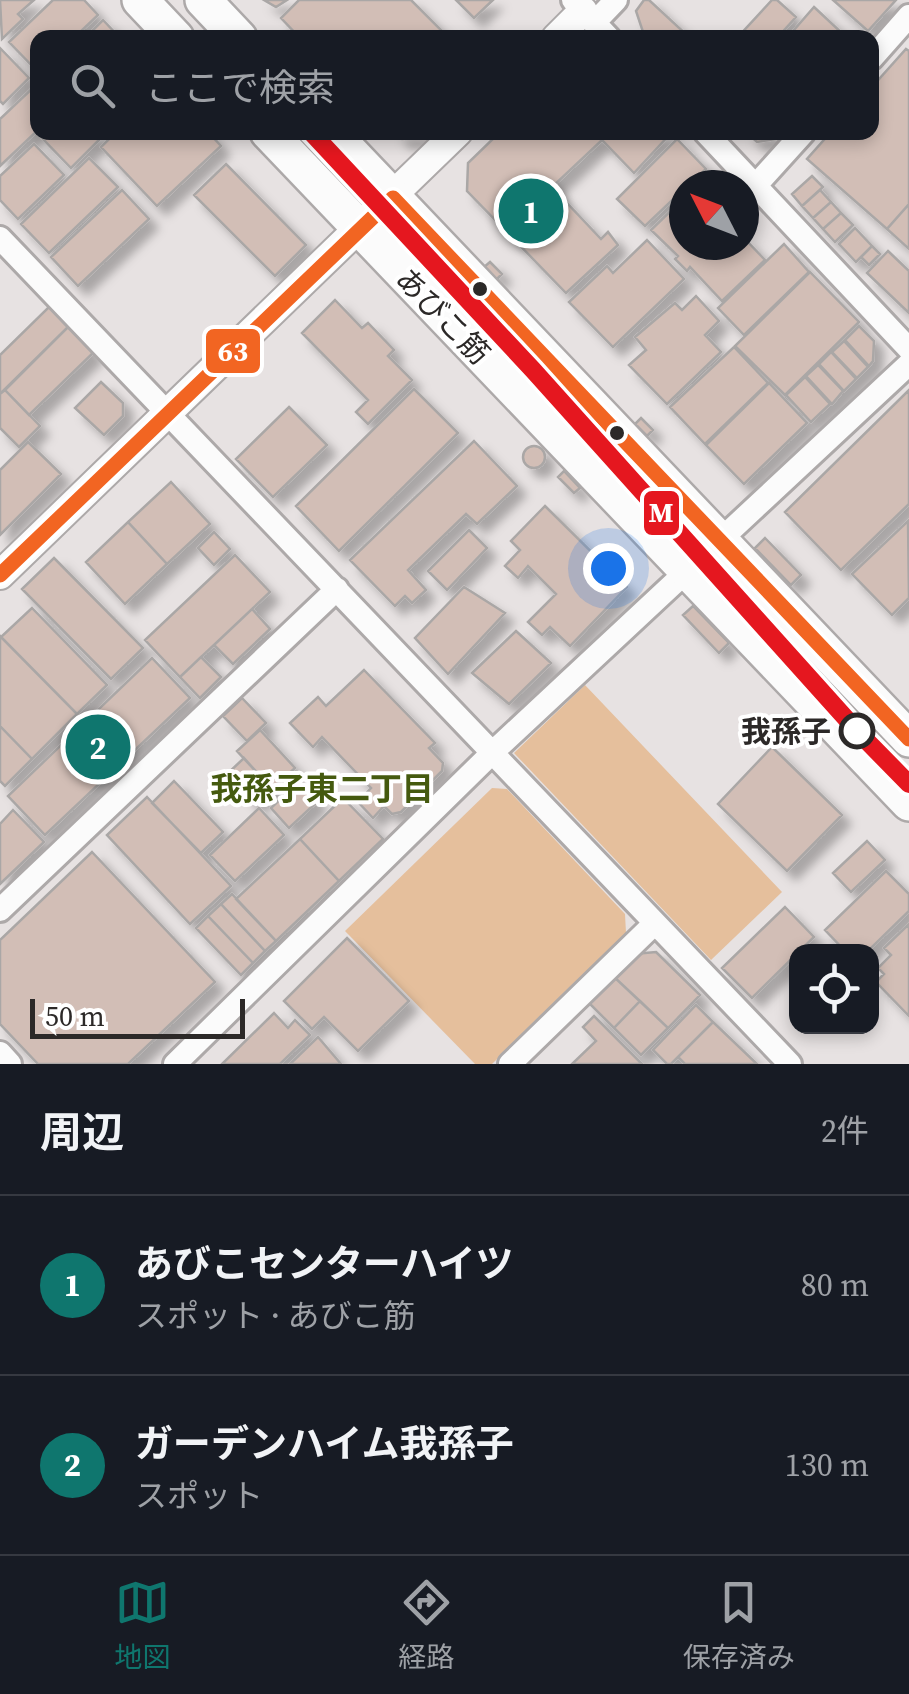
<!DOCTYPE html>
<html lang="ja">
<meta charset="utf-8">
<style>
body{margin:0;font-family:"Source Serif 4","Noto Sans JP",serif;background:#20242c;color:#f1f3f6}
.controls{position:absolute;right:30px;bottom:30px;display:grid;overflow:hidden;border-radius:20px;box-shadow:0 5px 15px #0003}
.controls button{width:90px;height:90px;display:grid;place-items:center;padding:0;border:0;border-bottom:2px solid #363941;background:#171b24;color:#f1f3f6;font:50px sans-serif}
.compass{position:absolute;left:669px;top:170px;width:90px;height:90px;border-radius:50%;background:#171b24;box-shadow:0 5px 15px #0003;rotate:312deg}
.scale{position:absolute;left:30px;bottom:25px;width:215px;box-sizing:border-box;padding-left:10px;border:5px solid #2c2928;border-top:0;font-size:28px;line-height:35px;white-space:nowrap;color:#2c2928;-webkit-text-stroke:8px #fff;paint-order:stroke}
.you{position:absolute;left:608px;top:568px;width:35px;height:35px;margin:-25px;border:8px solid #fff;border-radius:50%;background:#1a73e8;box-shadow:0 0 0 15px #1a73e833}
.badge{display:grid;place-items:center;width:65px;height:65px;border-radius:50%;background:#0f766e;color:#fff;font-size:32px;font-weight:700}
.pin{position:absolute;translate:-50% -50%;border:5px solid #fff;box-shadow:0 2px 10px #0006}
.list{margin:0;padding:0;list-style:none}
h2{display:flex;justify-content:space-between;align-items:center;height:130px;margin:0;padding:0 40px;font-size:42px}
h2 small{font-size:32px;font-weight:400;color:#9ea1a6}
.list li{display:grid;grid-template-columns:65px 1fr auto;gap:30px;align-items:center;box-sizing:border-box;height:180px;padding:0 40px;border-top:2px solid #363941}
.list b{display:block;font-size:38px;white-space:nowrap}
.list p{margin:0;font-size:32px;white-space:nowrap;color:#9ea1a6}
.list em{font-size:32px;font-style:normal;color:#9ea1a6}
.icon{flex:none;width:55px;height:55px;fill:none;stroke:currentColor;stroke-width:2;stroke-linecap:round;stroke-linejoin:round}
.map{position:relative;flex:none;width:909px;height:1064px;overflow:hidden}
.search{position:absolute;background:#171b24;box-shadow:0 5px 15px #0003;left:30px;right:30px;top:30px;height:110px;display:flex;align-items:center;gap:25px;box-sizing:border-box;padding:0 35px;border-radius:20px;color:#9ea1a6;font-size:38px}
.sheet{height:490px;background:#171b24}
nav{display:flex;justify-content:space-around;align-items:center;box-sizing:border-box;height:140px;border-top:2px solid #363941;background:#171b24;font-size:28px;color:#9ea1a6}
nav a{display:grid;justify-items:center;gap:5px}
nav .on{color:#0f766e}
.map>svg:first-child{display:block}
</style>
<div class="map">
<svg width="909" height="1064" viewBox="0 0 909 1064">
<defs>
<filter id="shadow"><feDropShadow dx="9" dy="9" stdDeviation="5" flood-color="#0004"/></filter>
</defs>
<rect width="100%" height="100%" fill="#e7e2e2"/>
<path fill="#e5bf9c" d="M 585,685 L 782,892 L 711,960 L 514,753 Z
M 492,788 L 507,789 L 625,914 L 626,933 L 492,1064 L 475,1064 L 345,931 Z"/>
<path fill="#d2beb6" stroke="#aaa7a6" stroke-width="2.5" filter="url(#shadow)" d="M 0,0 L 34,0 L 18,14 L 23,19 L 2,39 Z
M 53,0 L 84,0 L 98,15 L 74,38 L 38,38 L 38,72 L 9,42 Z
M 264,0 L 287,0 L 276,7 Z
M 299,0 L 411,0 L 446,35 L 443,38 L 300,38 L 281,18 Z
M 456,0 L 493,0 L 474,18 Z
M 644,0 L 649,0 L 689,37 L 645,38 L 636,11 Z
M 772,0 L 777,0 L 796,17 L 777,38 L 737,38 Z
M 833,0 L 896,0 L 868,31 Z
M 814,7 L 844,35 L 841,38 L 787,38 Z
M 103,20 L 120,38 L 85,38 Z
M 0,48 L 29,78 L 3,104 L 0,101 Z
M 906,49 L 909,51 L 909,204 L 887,229 L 807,159 L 831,132 L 872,132 L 872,87 Z
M 38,83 L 38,130 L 0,166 L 0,119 Z
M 46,132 L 107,132 L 71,168 L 41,137 Z
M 116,132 L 208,132 L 221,146 L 157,206 L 101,147 Z
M 395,132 L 433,132 L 429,137 L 402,139 Z
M 672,132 L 634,173 L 602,140 L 552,187 L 601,239 L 608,232 L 618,245 L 566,293 L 467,191 L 468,163 L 500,132 Z
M 746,132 L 786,132 L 781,138 L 757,142 Z
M 677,139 L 706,169 L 689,185 L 684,185 L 684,189 L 645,226 L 617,199 Z
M 34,144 L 64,175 L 18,219 L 0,200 L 0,176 Z
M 89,158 L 118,187 L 49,253 L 21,224 Z
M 226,164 L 306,245 L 275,276 L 194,195 Z
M 812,176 L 823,187 L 802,206 L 792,194 Z
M 122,190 L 149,219 L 78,286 L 51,257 Z
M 820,190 L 831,202 L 813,218 L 802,206 Z
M 684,198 L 684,245 L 744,245 L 744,238 L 765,260 L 722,301 L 690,267 L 687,271 L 675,259 L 678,256 L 651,230 Z
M 831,202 L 841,213 L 823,229 L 813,218 Z
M 909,204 L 909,249 L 887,229 Z
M 841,213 L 853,225 L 835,242 L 823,229 Z
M 855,228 L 872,246 L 856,262 L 839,244 Z
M 647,240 L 684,279 L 613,347 L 569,302 L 607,266 L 613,273 Z
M 784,244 L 809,272 L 744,335 L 718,308 Z
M 872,246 L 880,254 L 869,265 L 861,257 Z
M 888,251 L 909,271 L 909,313 L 867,273 Z
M 490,262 L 502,274 L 496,280 L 484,267 Z
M 810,272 L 859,322 L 785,395 L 735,346 Z
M 696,296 L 719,321 L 705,335 L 721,352 L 667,404 L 629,365 L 646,350 L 635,337 L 675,303 L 682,310 Z
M 335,300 L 362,328 L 368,323 L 394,350 L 388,356 L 412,380 L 368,424 L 356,412 L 368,400 L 302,333 Z
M 50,306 L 69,326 L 0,394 L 0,355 Z
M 69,326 L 94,352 L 29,415 L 5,390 Z
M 859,326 L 874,341 L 873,361 L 869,366 L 845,340 Z
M 844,341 L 868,367 L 857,378 L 832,352 Z
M 734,347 L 768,383 L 705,444 L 670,407 Z
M 831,352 L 856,379 L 844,391 L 819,364 Z
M 818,365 L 843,391 L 832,404 L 806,376 Z
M 805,377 L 830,404 L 811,422 L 786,395 Z
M 101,382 L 123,403 L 123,416 L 104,435 L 75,408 Z
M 769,383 L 807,423 L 744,484 L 706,445 Z
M 414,389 L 458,433 L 339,551 L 296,506 Z
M 5,390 L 40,426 L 19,447 L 0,428 L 0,394 Z
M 909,390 L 909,504 L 841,570 L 785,512 Z
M 289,407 L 327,445 L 273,497 L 236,459 Z
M 641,418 L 653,430 L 647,436 L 635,424 Z
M 474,441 L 517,486 L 477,524 L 466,514 L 408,570 L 426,590 L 412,603 L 405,596 L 395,606 L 350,560 Z
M 28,442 L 61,474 L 0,535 L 0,470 Z
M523 457a11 11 0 1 1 22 0a11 11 0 1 1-22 0Z
M 564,471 L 580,488 L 574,493 L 558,477 Z
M 171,482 L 210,524 L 167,564 L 128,522 Z
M 545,506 L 627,587 L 570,646 L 550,627 L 542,635 L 528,622 L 556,594 L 528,566 L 518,578 L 505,566 L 520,550 L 511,541 Z
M 908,521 L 909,598 L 892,615 L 852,574 Z
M 128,522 L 167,564 L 125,604 L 86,562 Z
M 469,530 L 487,548 L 447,590 L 428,571 Z
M 214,532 L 230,549 L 214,565 L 198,548 Z
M 765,538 L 801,575 L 791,585 L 755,548 Z
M 235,555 L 270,592 L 180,677 L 145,640 Z
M 54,558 L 143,648 L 111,679 L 22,589 Z
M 464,587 L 505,613 L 448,674 L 415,638 Z
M 693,606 L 729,643 L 719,653 L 683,615 Z
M 32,608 L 107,685 L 77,714 L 1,637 Z
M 252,609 L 270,629 L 233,664 L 214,645 Z
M 516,631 L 551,663 L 509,704 L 472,673 Z
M 0,636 L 77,714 L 32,759 L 0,726 Z
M 201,657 L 221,677 L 200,698 L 180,677 Z
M 152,658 L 190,698 L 45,835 L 8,796 Z
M 364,670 L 435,743 L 429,748 L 443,763 L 442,771 L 401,812 L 392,814 L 384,806 L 373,818 L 358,802 L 371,788 L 322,737 L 313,747 L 290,723 L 318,697 L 326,706 Z
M 242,698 L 266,723 L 247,741 L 223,716 Z
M 0,726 L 32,759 L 5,786 L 0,781 Z
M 260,730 L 295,768 L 272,789 L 237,751 Z
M 772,747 L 842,815 L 787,871 L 718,804 Z
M 244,758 L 272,789 L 255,804 L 227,774 Z
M 174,781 L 223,832 L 201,853 L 152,803 Z
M 299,781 L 318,801 L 289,828 L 271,808 Z
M 147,797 L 231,886 L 190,924 L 107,835 Z
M 343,798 L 383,839 L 339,881 L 300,839 Z
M 259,808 L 284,835 L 235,881 L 210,855 Z
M 13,810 L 44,842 L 0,884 L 0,824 Z
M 300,839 L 339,881 L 276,941 L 236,899 Z
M 867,841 L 885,860 L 851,892 L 833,873 Z
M 92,852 L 215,982 L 128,1064 L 38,1064 L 0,1024 L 0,940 Z
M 886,871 L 909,894 L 909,911 L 867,952 L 846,952 L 825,930 Z
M 232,894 L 276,941 L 265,951 L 221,904 Z
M 221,904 L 265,951 L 253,963 L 208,916 Z
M 785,907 L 814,937 L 752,998 L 722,968 Z
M 208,916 L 253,963 L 241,975 L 196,928 Z
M 909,924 L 909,1016 L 876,982 L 884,974 L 878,968 L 891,955 L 884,948 Z
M 347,938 L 409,1001 L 358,1051 L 324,1017 L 312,1029 L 284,1001 Z
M 656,952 L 700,995 L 668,1028 L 613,976 L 634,954 Z
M 613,976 L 640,1001 L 614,1028 L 588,1002 Z
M 640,1001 L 668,1028 L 641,1055 L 614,1028 Z
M 696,1005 L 713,1022 L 671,1064 L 667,1064 L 653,1050 Z
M 274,1013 L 288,1028 L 295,1020 L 310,1035 L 280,1064 L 222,1064 Z
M 594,1016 L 642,1064 L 572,1064 L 596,1041 L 583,1027 Z
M 713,1022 L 757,1064 L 685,1064 L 678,1057 Z
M 318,1037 L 341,1064 L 290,1064 Z"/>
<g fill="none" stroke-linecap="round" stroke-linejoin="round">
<g stroke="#ada9a9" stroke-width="28">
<path id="minor" d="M 573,0 L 609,38
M 594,23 L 616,0
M 872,58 L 909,16
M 705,132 L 909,349
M 757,184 L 804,132
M 0,238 L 790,1064
M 0,910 L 337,589
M 0,1053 L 10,1064
M 175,1064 L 494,751 L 909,364
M 510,1064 L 654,924"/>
</g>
<g stroke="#ada9a9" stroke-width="32">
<path id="tertiary" d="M 556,38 L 583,11
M 0,575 L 458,132"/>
</g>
<g stroke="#ada9a9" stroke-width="40">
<path id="primary" d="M 140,0 L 176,38
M 203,0 L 239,38
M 268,132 L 909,803
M 331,132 L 909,739"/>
</g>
<use href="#minor" stroke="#fbfbfb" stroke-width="22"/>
<use href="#tertiary" stroke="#fbfbfb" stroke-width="28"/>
<use href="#primary" stroke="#fbfbfb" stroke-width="35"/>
<g stroke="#fff" stroke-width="22">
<path id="bus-1" d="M 0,575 L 393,198 L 909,739"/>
</g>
<use href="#bus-1" stroke="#f26522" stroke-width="15"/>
<g stroke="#fff" stroke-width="25">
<path id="metro-1" d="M 311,132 L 533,370 L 859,733 L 909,784"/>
</g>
<use href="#metro-1" stroke="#e5171f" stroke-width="18"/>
</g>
<g fill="#2c2928" stroke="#fff" stroke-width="4">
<circle cx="480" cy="289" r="9"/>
<circle cx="617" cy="433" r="9"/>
</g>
<circle fill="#fff" stroke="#2c2928" stroke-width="5" cx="857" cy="731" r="16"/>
<g text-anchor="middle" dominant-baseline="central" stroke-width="8" stroke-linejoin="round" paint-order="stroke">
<g font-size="30" fill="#2c2928" stroke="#fff">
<text transform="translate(443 316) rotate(46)">あびこ筋</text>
</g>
<g font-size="30" font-weight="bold" fill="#2c2928" stroke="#fff" text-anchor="end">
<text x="831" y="731">我孫子</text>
</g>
<g font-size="32" font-weight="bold" fill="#455a0f" stroke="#fff">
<text x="322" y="789">我孫子東二丁目</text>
</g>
</g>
<g stroke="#fff" stroke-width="4">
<rect x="204" y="327" width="58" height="48" rx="10" fill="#f26522"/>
<rect x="642" y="489" width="39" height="48" rx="10" fill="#e5171f"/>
</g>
<g font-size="28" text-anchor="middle" font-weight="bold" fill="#fff">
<text x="233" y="361">63</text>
<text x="661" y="522">M</text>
</g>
</svg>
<div class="controls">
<button><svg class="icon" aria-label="locate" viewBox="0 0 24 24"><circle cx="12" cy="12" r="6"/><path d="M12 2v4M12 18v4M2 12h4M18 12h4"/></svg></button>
</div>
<svg class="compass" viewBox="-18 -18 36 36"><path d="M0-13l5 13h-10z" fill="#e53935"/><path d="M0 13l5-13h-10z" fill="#9ea1a6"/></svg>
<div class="scale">50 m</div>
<div class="you"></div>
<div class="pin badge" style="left:531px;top:211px">1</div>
<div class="pin badge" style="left:98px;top:747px">2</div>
<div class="search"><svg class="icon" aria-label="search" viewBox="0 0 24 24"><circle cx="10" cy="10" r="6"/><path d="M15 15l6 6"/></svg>ここで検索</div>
</div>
<section class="sheet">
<h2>周辺<small>2件</small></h2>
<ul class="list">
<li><span class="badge">1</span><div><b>あびこセンターハイツ</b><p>スポット · あびこ筋</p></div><em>80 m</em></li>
<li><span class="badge">2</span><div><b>ガーデンハイム我孫子</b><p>スポット</p></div><em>130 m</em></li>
</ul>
</section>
<nav>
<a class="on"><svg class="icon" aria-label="map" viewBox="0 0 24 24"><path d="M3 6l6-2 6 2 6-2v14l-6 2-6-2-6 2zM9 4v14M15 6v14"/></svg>地図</a>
<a><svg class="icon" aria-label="directions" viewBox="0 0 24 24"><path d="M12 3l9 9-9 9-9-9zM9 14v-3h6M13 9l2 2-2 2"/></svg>経路</a>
<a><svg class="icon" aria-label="saved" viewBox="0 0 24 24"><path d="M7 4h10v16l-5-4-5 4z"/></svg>保存済み</a>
</nav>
